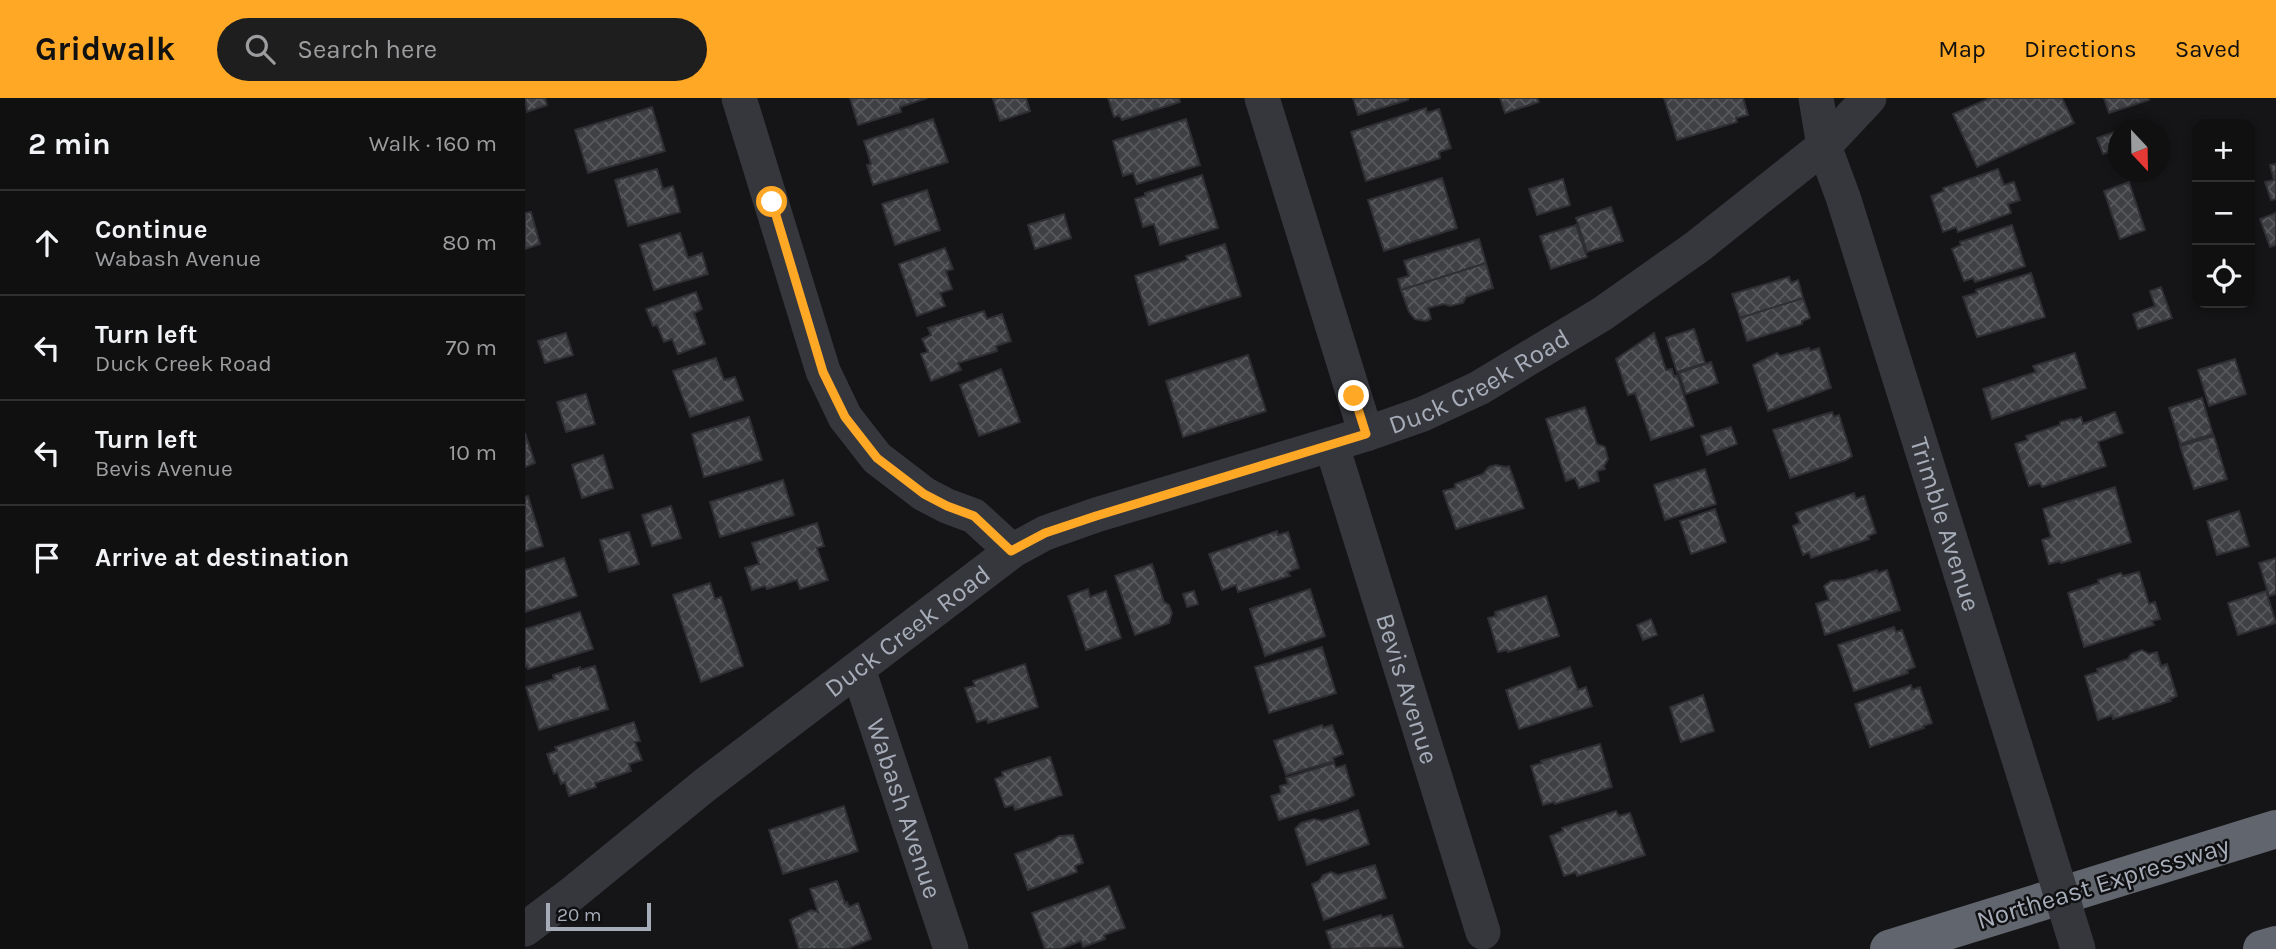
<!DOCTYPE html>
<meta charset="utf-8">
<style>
body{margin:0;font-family:Karla,sans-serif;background:#1e1e1f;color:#f1f3f6}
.controls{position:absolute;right:21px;top:21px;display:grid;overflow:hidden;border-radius:14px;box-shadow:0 4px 10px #0003}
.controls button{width:63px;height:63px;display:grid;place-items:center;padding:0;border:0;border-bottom:2px solid #303031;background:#101011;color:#f1f3f6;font:35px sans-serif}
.compass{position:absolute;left:1583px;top:21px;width:63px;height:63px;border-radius:50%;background:#101011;box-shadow:0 4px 10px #0003;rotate:158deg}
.scale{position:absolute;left:21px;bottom:18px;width:105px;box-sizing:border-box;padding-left:7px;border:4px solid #a6adb8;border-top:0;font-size:19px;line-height:24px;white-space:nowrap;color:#a6adb8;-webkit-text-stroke:5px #101012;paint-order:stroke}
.stop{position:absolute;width:21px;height:21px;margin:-16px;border:5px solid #ffa825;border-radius:50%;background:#fff}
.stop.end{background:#ffa825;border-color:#fff;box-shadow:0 2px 7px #0008}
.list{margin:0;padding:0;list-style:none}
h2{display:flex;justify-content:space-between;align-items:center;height:91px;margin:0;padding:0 28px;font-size:30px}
h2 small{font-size:23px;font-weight:400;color:#9c9d9f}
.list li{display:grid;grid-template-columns:46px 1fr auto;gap:21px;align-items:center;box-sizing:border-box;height:105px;padding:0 28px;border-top:2px solid #303031}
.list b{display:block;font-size:26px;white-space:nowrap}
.list p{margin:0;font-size:23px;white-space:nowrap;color:#9c9d9f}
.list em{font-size:23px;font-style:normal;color:#9c9d9f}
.icon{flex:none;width:38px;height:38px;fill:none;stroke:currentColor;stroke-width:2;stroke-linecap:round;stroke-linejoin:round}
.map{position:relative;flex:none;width:1751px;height:851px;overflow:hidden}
header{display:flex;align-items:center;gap:42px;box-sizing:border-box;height:98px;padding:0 35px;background:#ffa825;color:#111}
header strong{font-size:33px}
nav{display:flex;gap:38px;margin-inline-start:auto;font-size:24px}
.search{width:490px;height:63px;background:#1e1e1f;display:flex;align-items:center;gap:18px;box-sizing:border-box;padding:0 24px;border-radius:38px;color:#9c9d9f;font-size:26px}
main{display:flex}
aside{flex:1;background:#101011}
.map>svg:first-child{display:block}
</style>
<header>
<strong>Gridwalk</strong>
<div class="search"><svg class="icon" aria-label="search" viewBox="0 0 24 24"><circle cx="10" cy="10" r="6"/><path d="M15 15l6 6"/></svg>Search here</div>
<nav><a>Map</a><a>Directions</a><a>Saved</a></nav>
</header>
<main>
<aside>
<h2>2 min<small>Walk · 160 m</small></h2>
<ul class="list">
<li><svg class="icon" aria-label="ahead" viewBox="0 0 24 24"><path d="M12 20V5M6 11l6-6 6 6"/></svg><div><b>Continue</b><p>Wabash Avenue</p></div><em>80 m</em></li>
<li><svg class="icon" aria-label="left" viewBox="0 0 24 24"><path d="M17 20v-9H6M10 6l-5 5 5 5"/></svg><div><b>Turn left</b><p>Duck Creek Road</p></div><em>70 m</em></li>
<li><svg class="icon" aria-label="left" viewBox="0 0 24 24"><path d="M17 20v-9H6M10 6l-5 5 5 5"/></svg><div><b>Turn left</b><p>Bevis Avenue</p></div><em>10 m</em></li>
<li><svg class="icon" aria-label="arrive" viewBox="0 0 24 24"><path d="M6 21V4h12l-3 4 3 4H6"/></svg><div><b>Arrive at destination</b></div></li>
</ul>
</aside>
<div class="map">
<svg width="1751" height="851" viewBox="0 0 1751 851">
<defs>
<pattern id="building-cross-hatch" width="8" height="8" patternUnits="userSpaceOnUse" patternTransform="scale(1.75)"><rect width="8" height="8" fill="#3f4044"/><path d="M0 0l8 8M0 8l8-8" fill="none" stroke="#58595d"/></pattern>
</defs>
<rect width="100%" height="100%" fill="#151517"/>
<path fill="url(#building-cross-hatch)" stroke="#2f2f33" stroke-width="2" d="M 0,0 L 20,0 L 22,7 L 2,14 Z
M 325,0 L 402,0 L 375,9 L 376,14 L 333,27 Z
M 472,0 L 501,0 L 505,13 L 475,23 L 468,1 Z
M 583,0 L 654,0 L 655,4 L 597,22 L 594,17 L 589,19 Z
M 828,0 L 883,0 L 883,2 L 833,17 Z
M 975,0 L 1012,0 L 1014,4 L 980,15 Z
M 1139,0 L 1218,0 L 1223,17 L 1211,20 L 1212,24 L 1152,42 Z
M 1465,0 L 1537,0 L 1549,25 L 1452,69 L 1428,16 Z
M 1579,0 L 1623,0 L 1624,2 L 1584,15 Z
M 127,9 L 140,53 L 63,75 L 50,32 Z
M 901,10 L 902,15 L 914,11 L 926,50 L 914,54 L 915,60 L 841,83 L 826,34 Z
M 408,21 L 423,64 L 348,87 L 342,67 L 346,66 L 339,43 Z
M 661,21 L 675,67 L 612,86 L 608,75 L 598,78 L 588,43 Z
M 1589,34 L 1594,50 L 1578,56 L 1572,40 Z
M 1751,66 L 1751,101 L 1746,102 L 1740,84 L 1749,82 L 1745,67 Z
M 132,71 L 138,91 L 148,88 L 155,114 L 103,128 L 90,82 Z
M 1473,71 L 1479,87 L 1489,84 L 1495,102 L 1483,106 L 1486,115 L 1433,134 L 1431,129 L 1418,134 L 1406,98 L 1419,93 L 1418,90 Z
M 677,77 L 693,130 L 635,147 L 629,126 L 618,129 L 610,101 L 620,98 L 620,95 Z
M 917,80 L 932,130 L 859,153 L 843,102 Z
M 1038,81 L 1045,107 L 1012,117 L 1004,91 Z
M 1604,84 L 1620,132 L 1595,141 L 1579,93 Z
M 402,92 L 415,132 L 370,147 L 357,106 Z
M 1086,109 L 1098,143 L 1062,154 L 1051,120 Z
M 6,114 L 15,146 L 0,151 L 0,115 Z
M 1751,115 L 1751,147 L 1745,149 L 1735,121 Z
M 539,116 L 546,140 L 510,151 L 503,127 Z
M 1051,127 L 1062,159 L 1026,171 L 1015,138 Z
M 1487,127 L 1500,168 L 1450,184 L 1448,180 L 1439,183 L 1427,151 L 1436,147 L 1435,144 Z
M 155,135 L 163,160 L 177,155 L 183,176 L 129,192 L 115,147 Z
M 954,141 L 961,165 L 876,192 L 873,181 L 884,178 L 879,163 Z
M 700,146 L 716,198 L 624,227 L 610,178 L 663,162 L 661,158 Z
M 420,150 L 428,171 L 421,173 L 427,191 L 415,195 L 420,208 L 392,218 L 374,166 Z
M 961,165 L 968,190 L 941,199 L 938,205 L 925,208 L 919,206 L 903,210 L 906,221 L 901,223 L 890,221 L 884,214 L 876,192 Z
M 1506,175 L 1520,219 L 1452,239 L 1438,199 L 1452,195 L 1451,192 Z
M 1264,179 L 1266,185 L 1273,182 L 1278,200 L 1215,220 L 1207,196 Z
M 1636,189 L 1647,220 L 1613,231 L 1608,216 L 1630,208 L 1625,193 Z
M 171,194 L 177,211 L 169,215 L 180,246 L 153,256 L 147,241 L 139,244 L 132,227 L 128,228 L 121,211 Z
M 1278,200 L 1285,220 L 1277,223 L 1277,226 L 1222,243 L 1215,220 Z
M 459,213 L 462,221 L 477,216 L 486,243 L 471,248 L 472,253 L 433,265 L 436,272 L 406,283 L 396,256 L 403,254 L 397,241 L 406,237 L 403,230 Z
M 1169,231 L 1180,265 L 1152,274 L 1141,240 Z
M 41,235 L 48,257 L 20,265 L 13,243 Z
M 1129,235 L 1141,272 L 1147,271 L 1149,279 L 1152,277 L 1169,328 L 1126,342 L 1110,295 L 1103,297 L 1091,261 Z
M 1284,250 L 1285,253 L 1294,250 L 1306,290 L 1243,313 L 1228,267 L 1252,255 L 1255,258 Z
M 1550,255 L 1561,290 L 1467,321 L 1458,291 L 1511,274 L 1508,268 Z
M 723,257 L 741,313 L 658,339 L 641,283 Z
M 191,260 L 199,282 L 210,279 L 218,302 L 165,319 L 148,273 Z
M 1710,261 L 1721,296 L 1684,308 L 1673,272 Z
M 1186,264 L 1193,285 L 1161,296 L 1154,275 Z
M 476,271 L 495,324 L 454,338 L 435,287 Z
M 61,296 L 70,326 L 41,334 L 32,304 Z
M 1677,300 L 1688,336 L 1655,346 L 1644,310 Z
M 1060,309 L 1072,346 L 1080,349 L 1083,361 L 1079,368 L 1080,371 L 1072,373 L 1074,383 L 1054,390 L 1050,380 L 1041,383 L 1021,321 Z
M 1307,314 L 1309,319 L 1314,317 L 1327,358 L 1321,362 L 1265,380 L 1248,332 Z
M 1590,314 L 1598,335 L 1573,344 L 1581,368 L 1517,389 L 1515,385 L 1504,388 L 1490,346 L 1503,342 L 1501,338 L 1535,327 L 1535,324 L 1546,321 L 1549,322 L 1556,319 L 1558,326 Z
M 224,319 L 237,362 L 179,379 L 167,336 Z
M 1206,329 L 1212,346 L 1182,357 L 1176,338 Z
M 0,335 L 10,365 L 0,369 Z
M 1689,338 L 1702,381 L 1669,391 L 1655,348 Z
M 78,357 L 88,390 L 57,400 L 47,367 Z
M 971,367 L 981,369 L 984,368 L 999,410 L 931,431 L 918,393 L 930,390 L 930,386 L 958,376 L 964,369 Z
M 1180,371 L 1191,406 L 1140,422 L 1129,387 Z
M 258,382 L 269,417 L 195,439 L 185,404 Z
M 1590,389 L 1606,444 L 1536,465 L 1535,463 L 1524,466 L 1517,442 L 1526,439 L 1518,411 Z
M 1329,395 L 1331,401 L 1339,398 L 1351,435 L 1343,438 L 1344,441 L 1286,460 L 1284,454 L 1278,457 L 1268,428 L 1275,425 L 1271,415 Z
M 3,398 L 18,448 L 0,453 L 0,399 Z
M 146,408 L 156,440 L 127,448 L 117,417 Z
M 1190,411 L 1201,444 L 1166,456 L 1155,423 Z
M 1714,413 L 1724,448 L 1692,457 L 1682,423 Z
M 292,425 L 299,448 L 292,450 L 303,482 L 275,491 L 272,482 L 242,491 L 240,488 L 227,492 L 220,470 L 234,466 L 227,445 Z
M 752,433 L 753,437 L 763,434 L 774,470 L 763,474 L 765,478 L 713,494 L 711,487 L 697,492 L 684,456 Z
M 104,434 L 114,466 L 84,474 L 75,442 Z
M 39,460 L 52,498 L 0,514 L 0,472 Z
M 1751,460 L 1751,496 L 1744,498 L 1734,465 Z
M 627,466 L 639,504 L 644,507 L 647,515 L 644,525 L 610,537 L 590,478 Z
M 1352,472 L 1353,475 L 1362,472 L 1375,512 L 1300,537 L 1291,506 L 1304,502 L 1299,488 L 1306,483 L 1320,482 Z
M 1614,474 L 1624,506 L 1630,504 L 1635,521 L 1627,523 L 1629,527 L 1559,549 L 1543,495 L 1574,485 L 1573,482 L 1596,475 L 1598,478 Z
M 185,485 L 190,501 L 196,499 L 218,568 L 176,584 L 148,497 Z
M 563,491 L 565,499 L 581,493 L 596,540 L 561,552 L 543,498 Z
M 785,491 L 800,538 L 740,558 L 725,511 Z
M 669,493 L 673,506 L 662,509 L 658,496 Z
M 1741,493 L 1751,525 L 1713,537 L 1703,505 Z
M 1021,498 L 1034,538 L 983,554 L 982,552 L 973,554 L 963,520 L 971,518 L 970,514 Z
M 55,514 L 68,551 L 3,571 L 2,568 L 0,569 L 0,531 Z
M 1126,521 L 1132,537 L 1118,542 L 1112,527 Z
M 1369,529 L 1371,534 L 1377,532 L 1390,569 L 1382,572 L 1383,575 L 1329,593 L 1313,547 Z
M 797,549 L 811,595 L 744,615 L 730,569 Z
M 1617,552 L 1624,556 L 1632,554 L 1636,568 L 1642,566 L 1652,598 L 1645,601 L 1646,603 L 1588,621 L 1587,617 L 1573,622 L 1560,578 L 1573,574 L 1572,571 L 1603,561 L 1606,556 Z
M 500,566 L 513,609 L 463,625 L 462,621 L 452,624 L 440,590 L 450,588 L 448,583 Z
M 70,568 L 83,611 L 14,632 L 1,589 L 29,581 L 28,577 L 55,569 L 55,572 Z
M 1045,569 L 1053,592 L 1061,589 L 1067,608 L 994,631 L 981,592 Z
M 1386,587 L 1387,592 L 1395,589 L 1407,625 L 1398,628 L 1399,630 L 1345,649 L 1330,606 Z
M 1178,597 L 1189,633 L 1156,644 L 1145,609 Z
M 109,624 L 115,643 L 110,644 L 117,662 L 104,666 L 106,673 L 70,685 L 71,689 L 44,698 L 40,684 L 36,686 L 32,674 L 29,676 L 22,656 L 32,653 L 30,649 Z
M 797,627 L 798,630 L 807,627 L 818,656 L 808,660 L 809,663 L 761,677 L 749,643 Z
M 1075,646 L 1087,689 L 1030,706 L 1029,704 L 1018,707 L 1006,668 L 1017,665 L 1016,663 Z
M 525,659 L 537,697 L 490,712 L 488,707 L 480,709 L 470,681 L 478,678 L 477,674 Z
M 809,665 L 811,670 L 820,667 L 829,697 L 821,702 L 754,722 L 746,698 L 756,695 L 755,688 L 763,686 L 761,680 Z
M 319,708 L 333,753 L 258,776 L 244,732 Z
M 833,712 L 844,746 L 782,767 L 770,731 L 776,725 L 789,721 L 797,723 Z
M 1091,713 L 1094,718 L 1105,715 L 1120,757 L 1052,778 L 1051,774 L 1039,778 L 1025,738 L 1038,733 L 1037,730 Z
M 548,737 L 558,765 L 550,768 L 552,774 L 503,792 L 490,756 L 525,744 L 534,738 Z
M 850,767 L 861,800 L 799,822 L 787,786 L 794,783 L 798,777 L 806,774 L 813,777 Z
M 312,783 L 320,805 L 322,804 L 324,809 L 333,805 L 346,841 L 322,851 L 274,851 L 265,822 L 286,812 L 293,814 L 285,791 Z
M 584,788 L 600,830 L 579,837 L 580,841 L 558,849 L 556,843 L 535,851 L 520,851 L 507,815 Z
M 856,817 L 857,820 L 867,817 L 878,849 L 807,851 L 801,833 Z"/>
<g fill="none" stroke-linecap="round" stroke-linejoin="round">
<g stroke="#36373d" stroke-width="35">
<path d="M 214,0 L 298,273 L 320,319 L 352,360 L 399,396 L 422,408 L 449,418 L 487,453"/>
<path d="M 737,0 L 841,336"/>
<path id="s1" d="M 1291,0 L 1299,48 L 1318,99 L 1510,712"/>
<path id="s2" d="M 807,348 L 958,834"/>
<path id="s3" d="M 333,571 L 426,851"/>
<path id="s4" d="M 0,831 L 48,795 L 180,687 L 487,453 L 520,435 L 571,417 L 841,336 L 898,316 L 954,290 L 1077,216 L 1172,149 L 1299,48 L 1344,0"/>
</g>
<path stroke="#61666e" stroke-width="38" d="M 1364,851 L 1751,731
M 1737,851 L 1751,847"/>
<path stroke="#36373d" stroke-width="35" d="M 1510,712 L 1553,851"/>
</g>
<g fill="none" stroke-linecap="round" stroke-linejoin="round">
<path stroke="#ffa825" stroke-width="9" d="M 247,104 L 298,274 L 320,319 L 352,360 L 399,396 L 422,408 L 449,418 L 486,453 L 520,435 L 571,418 L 841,336 L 829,298"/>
</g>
<g text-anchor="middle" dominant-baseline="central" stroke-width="5" stroke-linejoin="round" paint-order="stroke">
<g font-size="26" fill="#a6adb8" stroke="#101012">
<text stroke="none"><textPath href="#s4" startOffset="1115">Duck Creek Road</textPath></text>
<text stroke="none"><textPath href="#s1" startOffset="446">Trimble Avenue</textPath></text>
<text stroke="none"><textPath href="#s4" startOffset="485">Duck Creek Road</textPath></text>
<text stroke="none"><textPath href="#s2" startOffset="254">Bevis Avenue</textPath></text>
<text stroke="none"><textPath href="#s3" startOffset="147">Wabash Avenue</textPath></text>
<text transform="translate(1578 785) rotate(-17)">Northeast Expressway</text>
</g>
</g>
</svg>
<div class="controls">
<button>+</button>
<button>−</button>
<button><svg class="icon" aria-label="locate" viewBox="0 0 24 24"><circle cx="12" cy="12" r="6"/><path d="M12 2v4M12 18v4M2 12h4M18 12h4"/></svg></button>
</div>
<svg class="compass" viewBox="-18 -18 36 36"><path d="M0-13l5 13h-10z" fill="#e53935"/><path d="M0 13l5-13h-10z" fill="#9c9d9f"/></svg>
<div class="scale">20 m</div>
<div class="stop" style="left:247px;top:104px"></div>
<div class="stop end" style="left:829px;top:298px"></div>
</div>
</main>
